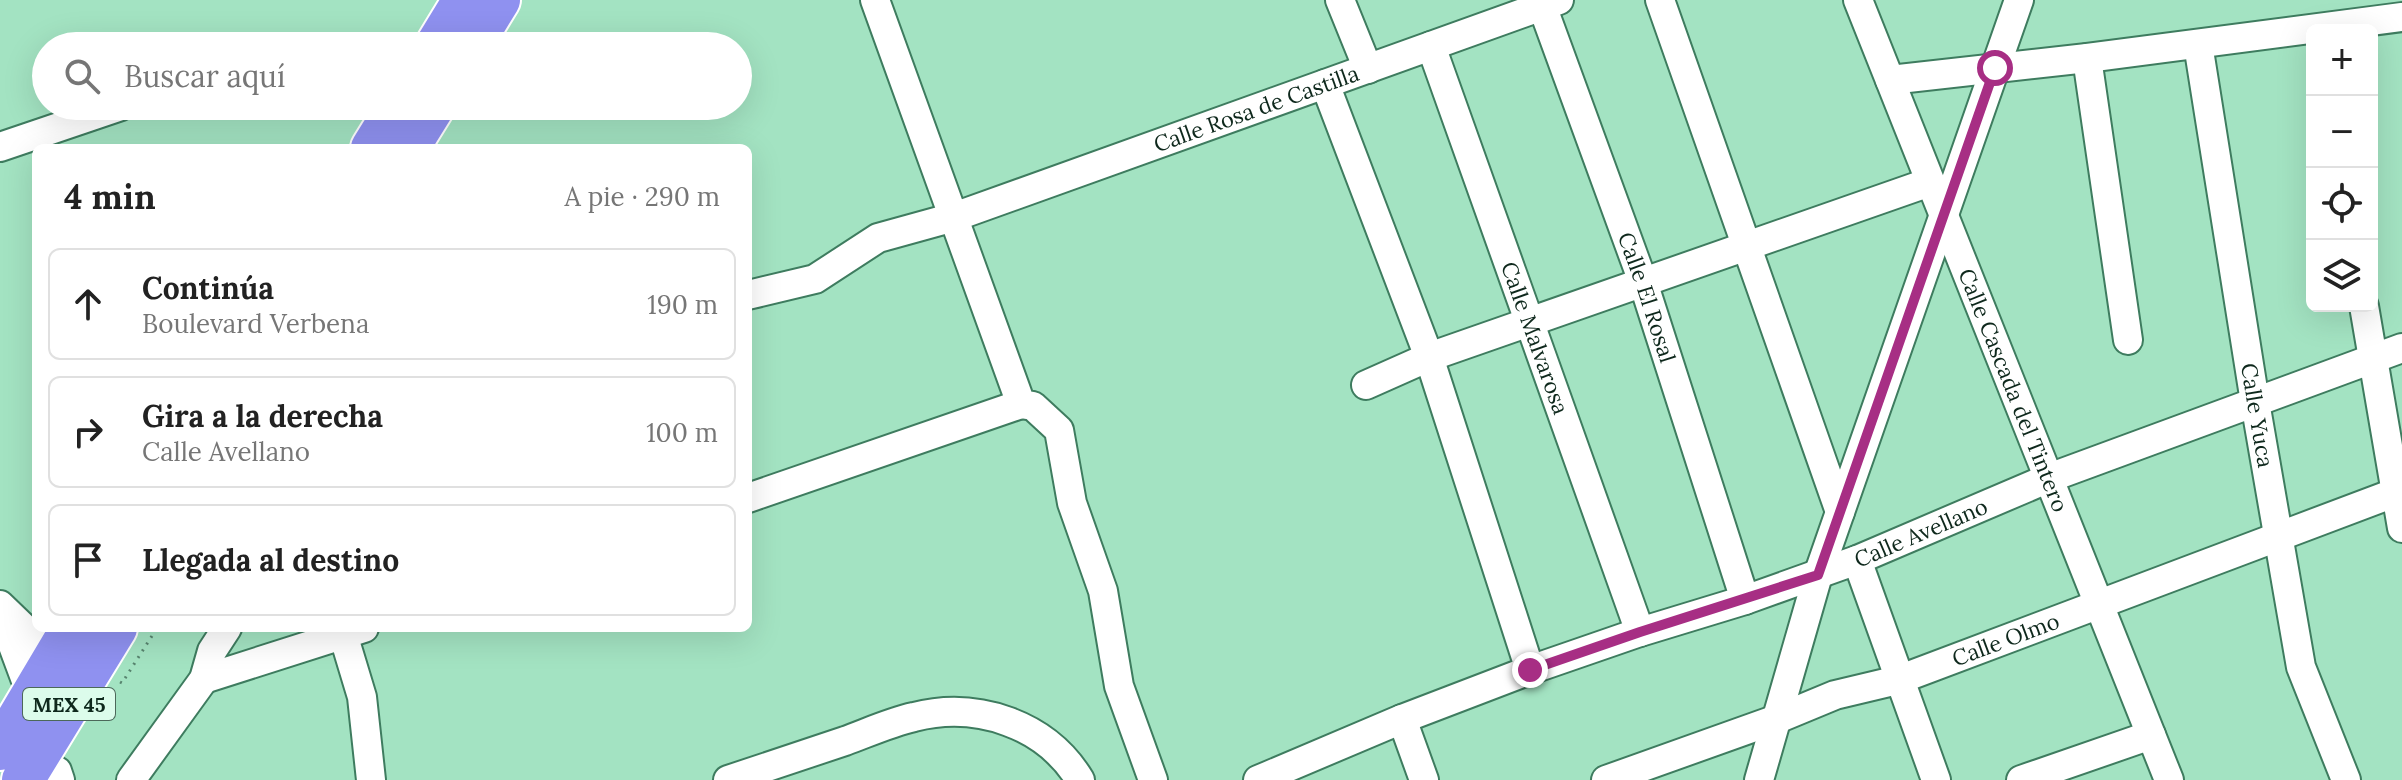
<!DOCTYPE html>
<html lang="es">
<meta charset="utf-8">
<style>
body{margin:0;font-family:Lora,serif;background:#f2f2f2;color:#222}
.controls{position:absolute;right:24px;top:24px;display:grid;overflow:hidden;border-radius:12px;box-shadow:0 8px 32px #0002}
.controls button{width:72px;height:72px;display:grid;place-items:center;padding:0;border:0;border-bottom:2px solid #e0e0e0;background:#fff;color:#222;font:40px sans-serif}
.stop{position:absolute;width:24px;height:24px;margin:-18px;border:6px solid #a72e84;border-radius:50%;background:#fff}
.stop.end{background:#a72e84;border-color:#fff;box-shadow:0 2px 8px #0008}
.list{margin:0;padding:0;list-style:none}
h2{display:flex;justify-content:space-between;align-items:center;height:104px;margin:0;padding:0 32px;font-size:34px}
h2 small{font-size:26px;font-weight:400;color:#767676}
.list li{display:grid;grid-template-columns:52px 1fr auto;gap:24px;align-items:center;box-sizing:border-box;height:112px;margin:0 16px 16px;padding:0 16px;border:2px solid #e0e0e0;border-radius:12px}
.list b{display:block;font-size:30px;white-space:nowrap}
.list p{margin:0;font-size:26px;white-space:nowrap;color:#767676}
.list em{font-size:26px;font-style:normal;color:#767676}
.icon{flex:none;width:44px;height:44px;fill:none;stroke:currentColor;stroke-width:2;stroke-linecap:round;stroke-linejoin:round}
.map{position:relative;flex:none;width:2402px;height:780px;overflow:hidden}
.search{position:absolute;background:#fff;box-shadow:0 8px 32px #0002;left:32px;top:32px;width:720px;height:88px;display:flex;align-items:center;gap:20px;box-sizing:border-box;padding:0 28px;border-radius:44px;color:#767676;font-size:30px}
.panel{position:absolute;background:#fff;box-shadow:0 8px 32px #0002;left:32px;top:144px;width:720px;height:488px;border-radius:12px}
.map>svg:first-child{display:block}
</style>
<div class="map">
<svg width="2402" height="780" viewBox="0 0 2402 780">
<rect width="100%" height="100%" fill="#a3e3c2"/>
<g fill="none" stroke-linecap="round" stroke-linejoin="round">
<g stroke="#3e7c5f" stroke-width="32">
<g id="minor">
<path d="M 875,0 L 1021,404 L 1033,406 L 1059,430 L 1072,503 L 1103,591 L 1119,686 L 1153,780"/>
<path d="M 1340,0 L 1368,69"/>
<path id="s1" d="M 1540,0 L 1643,282 L 1745,600"/>
<path d="M 1660,0 L 1840,512"/>
<path id="s2" d="M 1858,0 L 2169,780"/>
<path id="s3" d="M 2198,44 L 2255,402 L 2301,667 L 2346,780"/>
<path id="s4" d="M 1431,46 L 1640,632"/>
<path d="M 2087,58 L 2128,340"/>
<path d="M 1890,80 L 2087,58 L 2402,17"/>
<path d="M 1325,84 L 1429,357 L 1530,670"/>
<path d="M 0,147 L 121,106"/>
<path id="s5" d="M 748,295 L 815,279 L 878,238 L 954,217 L 1559,0"/>
<path d="M 2364,306 L 2402,528"/>
<path d="M 1366,385 L 1429,357 L 1930,182"/>
<path d="M 748,498 L 1021,404"/>
<path d="M 1857,560 L 1936,780"/>
<path d="M 0,605 L 54,657"/>
<path d="M 0,611 L 25,678"/>
<path d="M 343,634 L 362,697 L 371,780"/>
<path d="M 204,679 L 364,628"/>
<path d="M 1402,719 L 1424,780"/>
<path d="M 57,771 L 60,780"/>
<path d="M 131,780 L 204,679 L 212,651 L 227,628"/>
<path d="M 728,780 C 767,767 806,754 845,741 C 867,733 891,722 914,717 C 977,701 1046,724 1080,780"/>
<path id="s6" d="M 1258,780 L 1402,719 L 1530,670 L 1640,632 L 1745,600 L 1857,560 L 2049,478 L 2402,348"/>
<path id="s7" d="M 1606,780 L 1777,719 L 1835,695 L 1898,680 L 2402,490"/>
<path d="M 1759,780 L 1818,575 L 2019,0"/>
<path d="M 2021,780 L 2151,735"/>
</g>
</g>
<g stroke="#fff" stroke-width="46">
<path id="highway" d="M 436,46 L 464,0
M 471,46 L 499,0
M 372,148 L 398,106
M 408,148 L 434,106
M 0,749 L 72,628
M 23,780 L 116,628"/>
</g>
<path stroke="#58856f" stroke-width="3" stroke-dasharray="2 6" stroke-linecap="butt" d="M 120,682 L 122,683 L 157,628"/>
<use href="#minor" stroke="#fff" stroke-width="28"/>
<use href="#highway" stroke="#8f91f0" stroke-width="42"/>
</g>
<g fill="none" stroke-linecap="round" stroke-linejoin="round">
<path stroke="#a72e84" stroke-width="10" d="M 1530,670 L 1640,632 L 1818,575 L 1995,68"/>
</g>
<g text-anchor="middle" dominant-baseline="central" stroke-width="8" stroke-linejoin="round" paint-order="stroke">
<rect fill="#dcfceb" stroke="#4c685a" stroke-width="2" x="23" y="688" width="92" height="32" rx="6"/>
<g font-size="20" font-weight="bold" fill="#0e281c">
<text x="69" y="704">MEX 45</text>
</g>
<g font-size="22" fill="#0e281c" stroke="#dcfceb">
<text stroke="none"><textPath href="#s5" startOffset="544">Calle Rosa de Castilla</textPath></text>
<text stroke="none"><textPath href="#s1" startOffset="316">Calle El Rosal</textPath></text>
<text stroke="none"><textPath href="#s4" startOffset="310">Calle Malvarosa</textPath></text>
<text stroke="none"><textPath href="#s2" startOffset="420">Calle Cascada del Tintero</textPath></text>
<text stroke="none"><textPath href="#s3" startOffset="376">Calle Yuca</textPath></text>
<text stroke="none"><textPath href="#s6" startOffset="708">Calle Avellano</textPath></text>
<text stroke="none"><textPath href="#s7" startOffset="424">Calle Olmo</textPath></text>
</g>
</g>
</svg>
<div class="controls">
<button>+</button>
<button>−</button>
<button><svg class="icon" aria-label="locate" viewBox="0 0 24 24"><circle cx="12" cy="12" r="6"/><path d="M12 2v4M12 18v4M2 12h4M18 12h4"/></svg></button>
<button><svg class="icon" aria-label="layers" viewBox="0 0 24 24"><path d="M12 4l9 5-9 5-9-5zM3 14l9 5 9-5"/></svg></button>
</div>
<div class="stop" style="left:1995px;top:68px"></div>
<div class="stop end" style="left:1530px;top:670px"></div>
<div class="search"><svg class="icon" aria-label="search" viewBox="0 0 24 24"><circle cx="10" cy="10" r="6"/><path d="M15 15l6 6"/></svg>Buscar aquí</div>
<section class="panel">
<h2>4 min<small>A pie · 290 m</small></h2>
<ul class="list">
<li><svg class="icon" aria-label="ahead" viewBox="0 0 24 24"><path d="M12 20V5M6 11l6-6 6 6"/></svg><div><b>Continúa</b><p>Boulevard Verbena</p></div><em>190 m</em></li>
<li><svg class="icon" aria-label="right" viewBox="0 0 24 24"><path d="M7 20v-9h11M14 6l5 5-5 5"/></svg><div><b>Gira a la derecha</b><p>Calle Avellano</p></div><em>100 m</em></li>
<li><svg class="icon" aria-label="arrive" viewBox="0 0 24 24"><path d="M6 21V4h12l-3 4 3 4H6"/></svg><div><b>Llegada al destino</b></div></li>
</ul>
</section>
</div>
